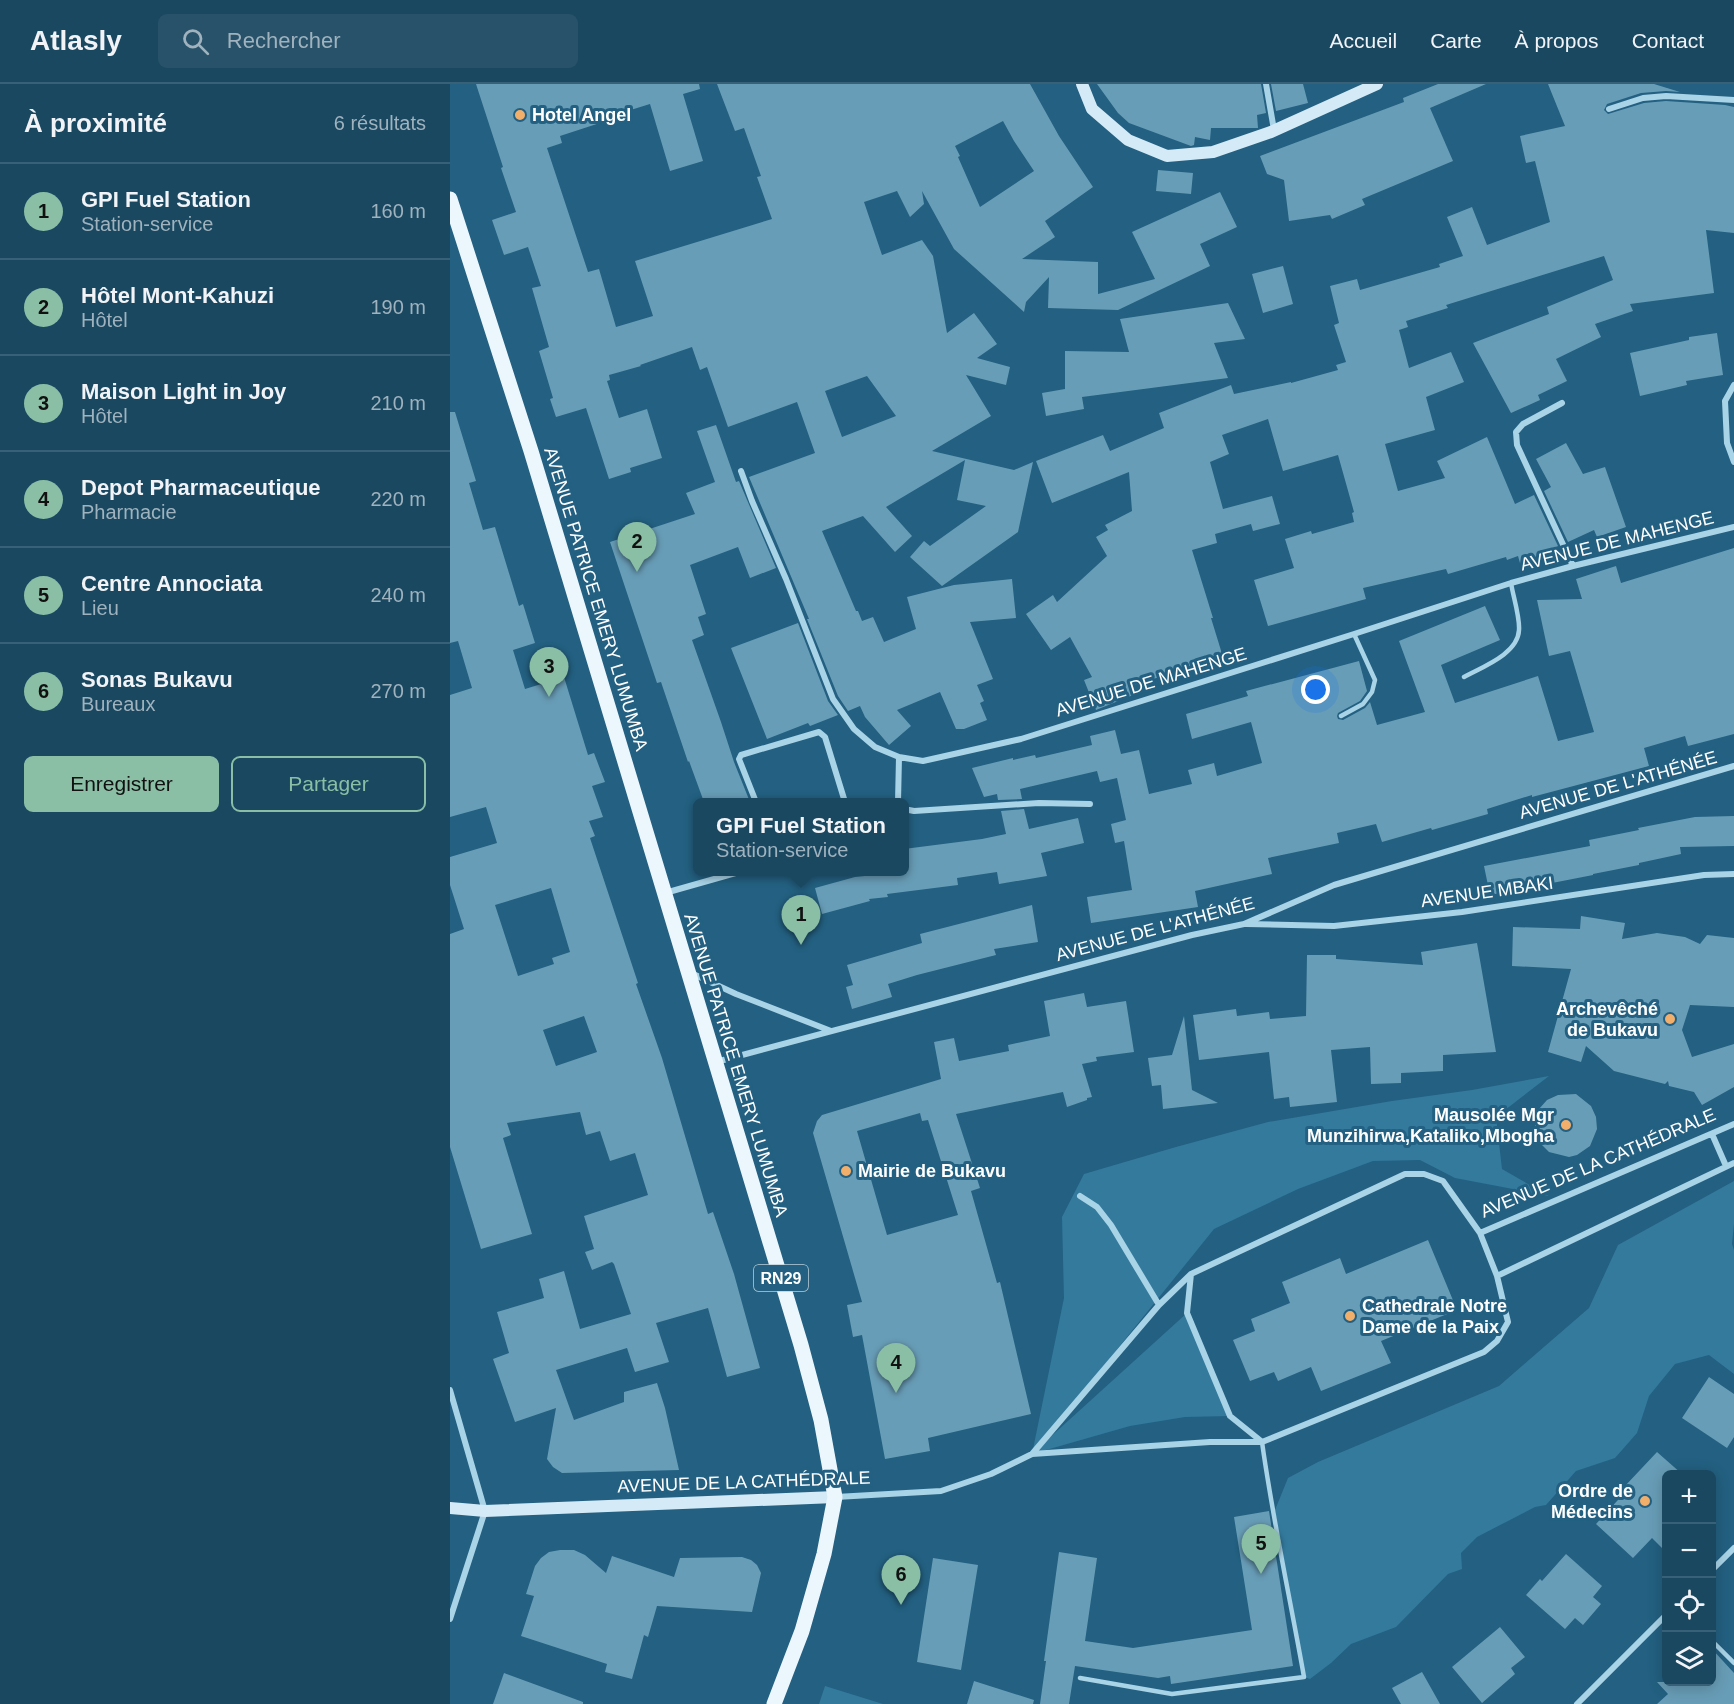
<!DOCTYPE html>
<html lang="fr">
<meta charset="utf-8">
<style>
body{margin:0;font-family:Helvetica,sans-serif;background:#27526a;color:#f1f3f6}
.controls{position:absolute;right:18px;bottom:18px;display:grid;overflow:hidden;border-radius:9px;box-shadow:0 3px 15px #0003}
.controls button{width:54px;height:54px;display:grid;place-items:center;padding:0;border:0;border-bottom:2px solid #386076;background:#1a4861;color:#f1f3f6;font:30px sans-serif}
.you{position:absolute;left:866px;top:606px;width:21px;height:21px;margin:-15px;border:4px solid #fff;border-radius:50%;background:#1a73e8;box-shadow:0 0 0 9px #1a73e833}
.badge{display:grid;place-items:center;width:39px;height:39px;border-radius:50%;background:#8abfa5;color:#111;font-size:20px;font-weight:700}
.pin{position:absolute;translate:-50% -50px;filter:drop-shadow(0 2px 3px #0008)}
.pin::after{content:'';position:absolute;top:32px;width:21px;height:18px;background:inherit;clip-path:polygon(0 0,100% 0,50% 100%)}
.popup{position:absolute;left:243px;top:714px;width:216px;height:78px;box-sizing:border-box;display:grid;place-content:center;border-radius:9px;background:#1a4861;filter:drop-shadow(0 2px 4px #0005);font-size:20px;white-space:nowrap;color:#9fb2bd}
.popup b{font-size:22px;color:#f1f3f6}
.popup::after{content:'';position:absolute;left:50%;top:100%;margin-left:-12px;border:12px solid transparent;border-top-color:#1a4861}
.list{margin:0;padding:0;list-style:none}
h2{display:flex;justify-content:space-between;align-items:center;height:78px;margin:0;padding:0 24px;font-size:26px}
h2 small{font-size:20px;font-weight:400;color:#9fb2bd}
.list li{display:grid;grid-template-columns:39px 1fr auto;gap:18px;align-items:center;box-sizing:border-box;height:96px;padding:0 24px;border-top:2px solid #386076}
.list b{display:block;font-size:22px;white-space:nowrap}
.list p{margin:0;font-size:20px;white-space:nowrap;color:#9fb2bd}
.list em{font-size:20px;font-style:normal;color:#9fb2bd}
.actions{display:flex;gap:12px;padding:18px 24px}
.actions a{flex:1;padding:14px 0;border:2px solid #8abfa5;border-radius:9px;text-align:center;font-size:21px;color:#8abfa5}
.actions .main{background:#8abfa5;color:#111}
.icon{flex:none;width:33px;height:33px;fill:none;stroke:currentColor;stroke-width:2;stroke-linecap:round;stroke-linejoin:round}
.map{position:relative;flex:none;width:1284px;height:1620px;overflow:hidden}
header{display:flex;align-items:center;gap:36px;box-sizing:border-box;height:84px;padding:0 30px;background:#1a4861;border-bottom:2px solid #386076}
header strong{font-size:28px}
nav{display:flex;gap:33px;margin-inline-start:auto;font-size:21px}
.search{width:420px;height:54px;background:#27526a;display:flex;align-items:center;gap:15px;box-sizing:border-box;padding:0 21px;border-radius:9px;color:#9fb2bd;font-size:22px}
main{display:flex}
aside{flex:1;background:#1a4861}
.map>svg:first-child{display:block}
</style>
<header>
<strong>Atlasly</strong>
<div class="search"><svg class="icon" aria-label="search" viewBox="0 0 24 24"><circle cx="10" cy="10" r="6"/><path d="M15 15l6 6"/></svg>Rechercher</div>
<nav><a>Accueil</a><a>Carte</a><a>À propos</a><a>Contact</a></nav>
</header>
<main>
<aside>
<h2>À proximité<small>6 résultats</small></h2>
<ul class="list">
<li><span class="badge">1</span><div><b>GPI Fuel Station</b><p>Station-service</p></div><em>160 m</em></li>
<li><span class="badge">2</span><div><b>Hôtel Mont-Kahuzi</b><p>Hôtel</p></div><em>190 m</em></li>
<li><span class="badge">3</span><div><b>Maison Light in Joy</b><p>Hôtel</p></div><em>210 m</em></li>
<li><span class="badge">4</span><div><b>Depot Pharmaceutique</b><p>Pharmacie</p></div><em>220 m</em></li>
<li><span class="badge">5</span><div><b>Centre Annociata</b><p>Lieu</p></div><em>240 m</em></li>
<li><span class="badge">6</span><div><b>Sonas Bukavu</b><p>Bureaux</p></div><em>270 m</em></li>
</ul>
<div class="actions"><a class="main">Enregistrer</a><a>Partager</a></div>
</aside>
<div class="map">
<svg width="1284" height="1620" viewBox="0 0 1284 1620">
<rect width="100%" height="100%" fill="#236081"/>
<path fill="#337a9d" d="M 1099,992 L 1046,1033 L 1052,1085 L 1099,1112 L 1005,1094 L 970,1076 L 923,1077 L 848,1105 L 764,1145 L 586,1366 L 737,1229 L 780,1332 L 735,1333 L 680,1342 L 582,1370 L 614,1214 L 612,1133 L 634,1090 L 726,1063 L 818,1038 L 942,1017 L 1022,1006 Z
M 1284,1097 L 1284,1140 L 1282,1160 L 1284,1166 L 1284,1290 L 1259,1271 L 1225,1280 L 1199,1312 L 1187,1349 L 1165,1374 L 1126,1387 L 1096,1421 L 1085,1423 L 1027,1453 L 1011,1469 L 1012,1485 L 998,1490 L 946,1543 L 901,1560 L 881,1579 L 860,1595 L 854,1593 L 825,1426 L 838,1394 L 868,1378 L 1049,1302 L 1139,1224 L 1168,1161 Z
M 375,1602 L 433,1620 L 369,1620 Z"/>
<path fill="#689db7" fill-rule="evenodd" d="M 26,0 L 249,0 L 250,5 L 233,10 L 253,77 L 220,87 L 200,20 L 158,33 L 159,36 L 110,52 L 112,59 L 97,64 L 138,188 L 149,185 L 166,243 L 203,232 L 185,177 L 322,135 L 307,93 L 311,92 L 294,44 L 285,47 L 267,0 L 580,0 L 609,52 L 643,103 L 595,137 L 605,153 L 572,175 L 648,178 L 648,210 L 705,195 L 682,148 L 770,108 L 787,143 L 750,160 L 760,182 L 668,226 L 598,224 L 599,193 L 576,218 L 574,228 L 504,165 L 472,107 L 474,120 L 460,133 L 447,107 L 414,118 L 432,171 L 472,156 L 483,172 L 497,249 L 524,229 L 547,260 L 527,274 L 560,283 L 556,301 L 516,291 L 541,332 L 482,367 L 564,386 L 583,378 L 568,448 L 492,502 L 460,473 L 474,457 L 480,462 L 536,422 L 507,416 L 515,376 L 436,423 L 462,452 L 445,468 L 413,432 L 372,447 L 406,527 L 408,527 L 412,537 L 423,533 L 434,558 L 466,545 L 457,513 L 504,501 L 562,495 L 566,534 L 520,538 L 543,595 L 527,601 L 534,617 L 530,619 L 537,636 L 514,645 L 506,645 L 490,608 L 447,626 L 461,642 L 439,661 L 415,633 L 410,622 L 398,627 L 388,612 L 357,535 L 359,535 L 299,393 L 365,369 L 347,318 L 278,343 L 257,283 L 250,286 L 242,263 L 190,281 L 191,282 L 159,291 L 160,296 L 157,297 L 169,334 L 197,325 L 212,374 L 180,384 L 181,388 L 159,395 L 136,324 L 106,333 L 100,315 L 103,314 L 89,267 L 99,263 L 82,204 L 91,202 L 78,163 L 54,171 L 42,136 L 66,128 L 51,84 L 53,83 ZM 553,37 L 564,57 L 584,87 L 530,123 L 508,73 L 510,72 L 505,62 ZM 417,292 L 446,332 L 392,353 L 375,307 Z
M 647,0 L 811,0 L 816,29 L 807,31 L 808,44 L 761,44 L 760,56 L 745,53 L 744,61 L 741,62 L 679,39 L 668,29 Z
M 821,0 L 853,0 L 858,19 L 826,27 Z
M 988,0 L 1036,0 L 980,24 L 1003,77 L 912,115 L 915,121 L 882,135 L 880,131 L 839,137 L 834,96 L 817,90 L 810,72 L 954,18 L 953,14 Z
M 1098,0 L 1204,0 L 1230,8 L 1216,7 L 1191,9 L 1157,20 L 1154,26 L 1158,30 L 1194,19 L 1216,17 L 1275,21 L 1284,23 L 1284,149 L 1256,146 L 1264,209 L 1180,220 L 1183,227 L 1145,240 L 1151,253 L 1106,275 L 1117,297 L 1088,311 L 1090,316 L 1061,329 L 1023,259 L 1099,230 L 1097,223 L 1163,196 L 1154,172 L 996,221 L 998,224 L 956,237 L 958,243 L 949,246 L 959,284 L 1001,268 L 1014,298 L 976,313 L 985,346 L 935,360 L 948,407 L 995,394 L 987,377 L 1037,353 L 1065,420 L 1084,411 L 1108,462 L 1106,463 L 1109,474 L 1072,486 L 1068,472 L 1057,476 L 1056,473 L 998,490 L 996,485 L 913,504 L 916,515 L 818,542 L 804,496 L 844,484 L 835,455 L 861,447 L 862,450 L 904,438 L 902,429 L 904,428 L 888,371 L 833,387 L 818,335 L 772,351 L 779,370 L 760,378 L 773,425 L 822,412 L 830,440 L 803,447 L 801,440 L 765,450 L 767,459 L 742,466 L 763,534 L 761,534 L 773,573 L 684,601 L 688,609 L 646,626 L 634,596 L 642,593 L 620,553 L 601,566 L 576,530 L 603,511 L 607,518 L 657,472 L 646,453 L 658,446 L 655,441 L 682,427 L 679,388 L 602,419 L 586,377 L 653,351 L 660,367 L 714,344 L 709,329 L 781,301 L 784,310 L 841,298 L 841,299 L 888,286 L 886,281 L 896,278 L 884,241 L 889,239 L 880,202 L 907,195 L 910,206 L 990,183 L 989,180 L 1013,172 L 997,133 L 1022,123 L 1037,161 L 1100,138 L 1085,77 L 1076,79 L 1070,52 L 1115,42 Z
M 708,86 L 743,89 L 741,110 L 706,107 Z
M 833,182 L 843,220 L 813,229 L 802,190 Z
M 778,219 L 795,255 L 764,259 L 778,294 L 632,313 L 634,325 L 596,332 L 592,309 L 615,305 L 615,267 L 679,268 L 670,235 Z
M 1267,249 L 1273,291 L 1236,297 L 1237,301 L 1190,312 L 1180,269 L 1239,256 L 1239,253 Z
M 0,328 L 5,328 L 26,397 L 19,399 L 33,446 L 45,443 L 69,522 L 73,520 L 85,559 L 63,566 L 75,605 L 114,593 L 138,671 L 144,669 L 155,698 L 142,702 L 153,733 L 139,737 L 145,752 L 140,754 L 188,899 L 186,900 L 212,974 L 258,1130 L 263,1128 L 284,1190 L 310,1284 L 277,1293 L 258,1224 L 206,1239 L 219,1278 L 185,1288 L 177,1264 L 106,1286 L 124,1336 L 174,1318 L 174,1308 L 207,1299 L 215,1324 L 229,1386 L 112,1389 L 103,1383 L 97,1375 L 106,1324 L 65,1338 L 43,1275 L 59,1269 L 47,1228 L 94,1214 L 89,1195 L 114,1187 L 130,1245 L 181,1230 L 164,1180 L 162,1178 L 142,1186 L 135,1168 L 144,1165 L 134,1132 L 198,1111 L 185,1069 L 160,1077 L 150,1047 L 136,1051 L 130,1028 L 57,1039 L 61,1051 L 53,1054 L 82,1150 L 31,1165 L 0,1063 L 0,850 L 14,845 L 0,801 L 0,773 L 47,759 L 36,723 L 0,733 L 0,611 L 22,604 L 8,557 L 0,559 ZM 101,804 L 120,868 L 102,874 L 104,880 L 68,892 L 45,821 ZM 134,932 L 147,968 L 106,982 L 93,946 Z
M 266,341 L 286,398 L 289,397 L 326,484 L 300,494 L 288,463 L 240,481 L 256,530 L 248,533 L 254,551 L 242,556 L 271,638 L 284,678 L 300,718 L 254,718 L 239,677 L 238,678 L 211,598 L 207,599 L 160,458 L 245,430 L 236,409 L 265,398 L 247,347 Z
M 1116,359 L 1133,390 L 1155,383 L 1176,443 L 1147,453 L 1144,446 L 1118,458 L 1094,407 L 1101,403 L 1086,375 Z
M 1284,464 L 1284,650 L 1238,662 L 1235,652 L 1194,664 L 1199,682 L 1082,713 L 1082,711 L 1037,725 L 1038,730 L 982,746 L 981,744 L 932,758 L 926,740 L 887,749 L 889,759 L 818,774 L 822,790 L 745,807 L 748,823 L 641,839 L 637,813 L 682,806 L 674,757 L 665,759 L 661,740 L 676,736 L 667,694 L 650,698 L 647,687 L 570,705 L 572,715 L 548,716 L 547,710 L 534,713 L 522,684 L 563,674 L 563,676 L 585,671 L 586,674 L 642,661 L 640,652 L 665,646 L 671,670 L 689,666 L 699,710 L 742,700 L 738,686 L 764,679 L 767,692 L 812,679 L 801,638 L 742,655 L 736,630 L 798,612 L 796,607 L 909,577 L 917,607 L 910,617 L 888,629 L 887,632 L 888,635 L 893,636 L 915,624 L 920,618 L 927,641 L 975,628 L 949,557 L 1035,522 L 1050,556 L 991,581 L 1005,619 L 1088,592 L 1108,657 L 1144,648 L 1120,567 L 1099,572 L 1087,516 L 1132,515 L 1126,495 L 1166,482 L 1171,499 Z
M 348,539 L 378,617 L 388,631 L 360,642 L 358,639 L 317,655 L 281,564 Z
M 574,725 L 579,745 L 628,734 L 634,759 L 591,769 L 597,792 L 549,800 L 547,788 L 507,794 L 508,801 L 437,810 L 438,813 L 419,815 L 420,817 L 372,830 L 365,804 L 405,793 L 454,788 L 454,765 L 532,755 L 556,750 L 551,727 Z
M 1284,732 L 1284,762 L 1230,763 L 1231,770 L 1189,779 L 1189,781 L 1143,790 L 1143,791 L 1040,811 L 1034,782 L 1140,762 L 1139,756 L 1189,746 L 1188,744 L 1245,733 Z
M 582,821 L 588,858 L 544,865 L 546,871 L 467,891 L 438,900 L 442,913 L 402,925 L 396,903 L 403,901 L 397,881 L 472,859 L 470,850 Z
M 1131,832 L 1175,839 L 1172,855 L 1207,849 L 1235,853 L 1250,860 L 1257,851 L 1284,854 L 1284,923 L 1240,921 L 1232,946 L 1242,973 L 1284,960 L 1284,1003 L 1252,1021 L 1244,1008 L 1219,1002 L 1218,997 L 1215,1000 L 1164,987 L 1136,962 L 1131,978 L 1098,968 L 1121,885 L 1062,882 L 1063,843 L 1130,845 Z
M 1027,859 L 1046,968 L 993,971 L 993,987 L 951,989 L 951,999 L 921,1000 L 920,963 L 881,966 L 887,1018 L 840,1023 L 839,1013 L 824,1015 L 819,968 L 749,976 L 743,931 L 786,925 L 787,932 L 819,928 L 820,935 L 856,932 L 857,871 L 886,871 L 886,875 L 973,881 L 971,868 Z
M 634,909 L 637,923 L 676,917 L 684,968 L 646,973 L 647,977 L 632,980 L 642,1013 L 637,1014 L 637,1016 L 617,1023 L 613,1008 L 506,1030 L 530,1104 L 521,1107 L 547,1199 L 550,1198 L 581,1330 L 478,1354 L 480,1367 L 435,1375 L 412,1251 L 403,1253 L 397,1221 L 412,1218 L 363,1049 L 367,1037 L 372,1031 L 491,995 L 484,958 L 504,954 L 509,977 L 559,967 L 558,961 L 600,952 L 594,917 ZM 470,1029 L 472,1037 L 478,1036 L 508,1131 L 437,1151 L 407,1047 Z
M 734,932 L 742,1006 L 768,1019 L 713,1025 L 711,1001 L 702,1002 L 698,974 L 722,971 Z
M 1126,1010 L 1141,1022 L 1146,1033 L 1147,1045 L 1140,1062 L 1127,1071 L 1119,1073 L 1099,1068 L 1091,1060 L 1085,1049 L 1085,1037 L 1089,1025 L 1097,1016 L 1108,1011 Z
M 978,1156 L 1007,1226 L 931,1257 L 941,1279 L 871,1307 L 861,1283 L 828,1297 L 824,1288 L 800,1297 L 783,1256 L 805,1247 L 801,1235 L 840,1219 L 832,1198 L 890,1174 L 896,1190 Z
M 1259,1293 L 1284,1310 L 1284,1353 L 1277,1364 L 1232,1334 Z
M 1207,1368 L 1232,1390 L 1216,1390 L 1216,1468 L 1202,1454 L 1183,1474 L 1146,1440 L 1178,1405 L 1175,1402 Z
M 819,1427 L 843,1582 L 721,1600 L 720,1592 L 708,1594 L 625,1582 L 619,1620 L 590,1620 L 596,1577 L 594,1577 L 609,1468 L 647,1474 L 635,1557 L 683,1564 L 802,1546 L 784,1433 Z
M 110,1466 L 124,1466 L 135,1471 L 156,1489 L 162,1472 L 224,1493 L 230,1474 L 292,1473 L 301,1476 L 307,1481 L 311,1489 L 302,1528 L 207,1522 L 198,1553 L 194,1551 L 182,1595 L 155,1588 L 157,1580 L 71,1552 L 84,1512 L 76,1510 L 85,1482 L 91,1474 L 99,1468 Z
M 1116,1470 L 1152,1502 L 1143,1513 L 1151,1520 L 1133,1541 L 1125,1534 L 1115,1545 L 1076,1511 L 1090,1495 L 1092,1497 Z
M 483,1474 L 528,1481 L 511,1586 L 467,1578 Z
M 1050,1543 L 1075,1573 L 1061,1584 L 1065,1590 L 1032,1619 L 1002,1583 Z
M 1262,1565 L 1284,1589 L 1284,1620 L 1207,1620 L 1218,1610 L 1207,1598 L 1262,1598 Z
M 972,1588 L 990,1620 L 951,1620 L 942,1604 Z
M 54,1589 L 133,1618 L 133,1620 L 43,1620 Z
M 524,1597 L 584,1616 L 583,1620 L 517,1620 Z"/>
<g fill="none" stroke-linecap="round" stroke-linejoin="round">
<path stroke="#a9d3e7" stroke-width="4.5" d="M 1014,593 C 1032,583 1068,570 1069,546 C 1070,533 1063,512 1061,499
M 891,632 L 913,620 L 922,608 L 925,596 L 904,550
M 1262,1557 L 1284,1579
M 630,1594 L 722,1610 L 854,1593 C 840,1514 823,1437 812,1358"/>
<path stroke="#a9d3e7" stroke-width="6" d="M 816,0 L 824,46
M 1159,25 L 1193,14 L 1216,12 L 1284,16
M 1284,301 L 1275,317 L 1277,359 L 1284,378
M 1112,319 L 1073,340 L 1066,348 L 1067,361 L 1123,482
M 291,387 L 302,417 L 336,495 L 383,615 L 404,645 L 425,663 L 449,673 L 473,677 L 571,655 L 904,550 L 1061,499 L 1123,482 L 1284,443
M 306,718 L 289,675 L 291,671 L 369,648 L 375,653 L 395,718
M 448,718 L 449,673
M 454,725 L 464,727 L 589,719 L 640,720
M 215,809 L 289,788
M 796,840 L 884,842 L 1012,828 L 1254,791 L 1284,790
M 241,889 L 286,910 L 381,947
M 266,978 L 742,851 L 794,840 L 884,801 L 1284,682
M 1262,1050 L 1276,1082
M 630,1112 L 647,1123 L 661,1141 L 709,1221
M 1030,1149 L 1284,1040
M 741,1190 L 737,1229 L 780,1332 L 811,1357
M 1047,1192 L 1284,1079
M 0,1306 L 35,1427 L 0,1535
M 386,1413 L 491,1407 L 541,1390 L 582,1370 L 760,1358 L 812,1358 L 1034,1268 L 1047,1257 L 1058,1238 L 1047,1192 L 1030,1149 L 993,1097 L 974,1090 L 955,1090 L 741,1190 L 709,1221 L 582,1370
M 1262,1486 L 1284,1464
M 1127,1620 L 1216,1531"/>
<path stroke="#d4eaf6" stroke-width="12" d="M 632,0 L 642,25 L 678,56 L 717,72 L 763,68 L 821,48 L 927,0
M 0,1424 L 35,1427 L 385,1413"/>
<path stroke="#ebf6fd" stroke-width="15" d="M 0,115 L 81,367 L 351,1261 L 371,1336 L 385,1413 L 374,1470 L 352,1547 L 324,1620"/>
</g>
<g fill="#f2af6c" stroke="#236081" stroke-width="2">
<circle cx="70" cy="31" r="6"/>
<circle cx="1220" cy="935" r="6"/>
<circle cx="1116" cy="1041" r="6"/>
<circle cx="396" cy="1087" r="6"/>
<circle cx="900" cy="1232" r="6"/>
<circle cx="1195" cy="1417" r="6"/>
</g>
<g text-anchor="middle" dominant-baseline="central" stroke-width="6" stroke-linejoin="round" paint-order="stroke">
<rect fill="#236081" stroke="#bdcfd9" stroke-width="1.5" x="304" y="1181" width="54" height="26" rx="4.5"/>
<g font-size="16" font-weight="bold" fill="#fff">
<text x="331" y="1194">RN29</text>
</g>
<g font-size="18" font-weight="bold" fill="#fff" stroke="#236081" text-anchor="start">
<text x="82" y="31">Hotel Angel</text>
<text x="1208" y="925" text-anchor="end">Archevêché<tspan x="1208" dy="21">de Bukavu</tspan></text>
<text x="1104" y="1031" text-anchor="end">Mausolée Mgr<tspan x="1104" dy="21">Munzihirwa,Kataliko,Mbogha</tspan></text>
<text x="408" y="1087">Mairie de Bukavu</text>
<text x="912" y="1222">Cathedrale Notre<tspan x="912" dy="21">Dame de la Paix</tspan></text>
<text x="1183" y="1407" text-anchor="end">Ordre de<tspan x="1183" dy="21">Médecins</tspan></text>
</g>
<g font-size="18" fill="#fff" stroke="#236081">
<text transform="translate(1167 457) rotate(-14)">AVENUE DE MAHENGE</text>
<text transform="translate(146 515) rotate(73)">AVENUE PATRICE EMERY LUMUMBA</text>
<text transform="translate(701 598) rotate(-17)">AVENUE DE MAHENGE</text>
<text transform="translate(1168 701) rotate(-16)">AVENUE DE L'ATHÉNÉE</text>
<text transform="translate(1037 808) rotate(-8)">AVENUE MBAKI</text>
<text transform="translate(705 845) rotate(-15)">AVENUE DE L'ATHÉNÉE</text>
<text transform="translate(286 981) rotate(73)">AVENUE PATRICE EMERY LUMUMBA</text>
<text transform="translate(1148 1079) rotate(-23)">AVENUE DE LA CATHÉDRALE</text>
<text transform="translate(294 1398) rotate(-2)">AVENUE DE LA CATHÉDRALE</text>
</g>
</g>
</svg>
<div class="controls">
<button>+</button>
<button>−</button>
<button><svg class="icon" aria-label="locate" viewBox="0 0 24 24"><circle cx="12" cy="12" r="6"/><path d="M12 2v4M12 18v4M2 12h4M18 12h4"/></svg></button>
<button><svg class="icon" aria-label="layers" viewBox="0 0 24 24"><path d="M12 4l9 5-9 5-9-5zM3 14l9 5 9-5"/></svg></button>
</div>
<div class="you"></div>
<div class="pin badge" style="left:351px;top:861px">1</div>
<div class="popup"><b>GPI Fuel Station</b>Station-service</div>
<div class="pin badge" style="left:187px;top:488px">2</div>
<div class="pin badge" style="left:99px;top:613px">3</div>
<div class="pin badge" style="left:446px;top:1309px">4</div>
<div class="pin badge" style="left:811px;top:1490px">5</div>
<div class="pin badge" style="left:451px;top:1521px">6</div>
</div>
</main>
